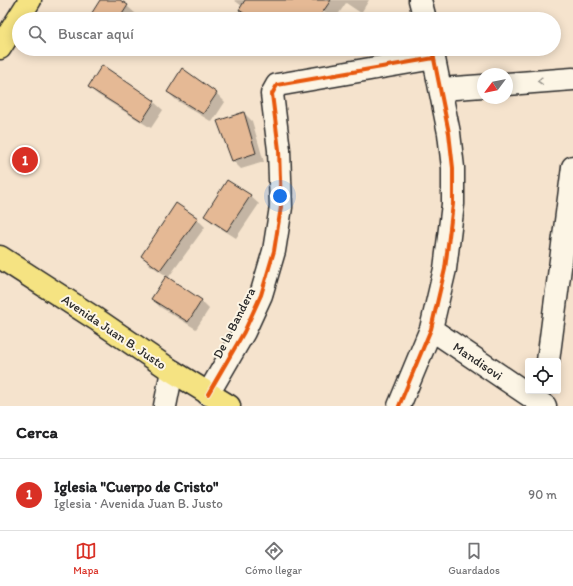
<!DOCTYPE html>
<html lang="es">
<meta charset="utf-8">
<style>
body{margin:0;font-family:Itim,sans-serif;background:#f2f2f2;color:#202124}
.controls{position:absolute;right:12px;bottom:12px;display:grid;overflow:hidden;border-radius:4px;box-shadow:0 2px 10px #0003}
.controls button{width:36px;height:36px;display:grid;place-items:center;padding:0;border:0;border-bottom:1px solid #e0e0e0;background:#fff;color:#202124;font:20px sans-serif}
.compass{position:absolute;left:477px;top:68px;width:36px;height:36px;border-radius:50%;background:#fff;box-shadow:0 2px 10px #0003;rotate:238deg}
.you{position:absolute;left:280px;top:196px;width:14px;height:14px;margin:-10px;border:3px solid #fff;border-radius:50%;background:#1a73e8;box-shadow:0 0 0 6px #1a73e833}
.badge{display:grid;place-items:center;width:26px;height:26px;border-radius:50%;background:#d93025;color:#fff;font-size:13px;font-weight:700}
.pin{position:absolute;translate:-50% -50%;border:2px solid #fff;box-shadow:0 1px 4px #0006}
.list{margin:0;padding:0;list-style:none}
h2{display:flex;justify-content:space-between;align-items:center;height:52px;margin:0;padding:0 16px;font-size:17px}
h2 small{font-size:13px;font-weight:400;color:#757577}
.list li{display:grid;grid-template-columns:26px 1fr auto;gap:12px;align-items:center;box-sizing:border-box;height:72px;padding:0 16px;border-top:1px solid #e0e0e0}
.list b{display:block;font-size:15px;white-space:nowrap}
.list p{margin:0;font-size:13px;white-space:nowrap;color:#757577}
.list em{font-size:13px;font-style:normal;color:#757577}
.icon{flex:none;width:22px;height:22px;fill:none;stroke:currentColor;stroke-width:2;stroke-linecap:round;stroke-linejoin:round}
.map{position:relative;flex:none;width:573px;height:406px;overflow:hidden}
.search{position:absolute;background:#fff;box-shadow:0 2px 10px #0003;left:12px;right:12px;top:12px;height:44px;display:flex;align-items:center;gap:10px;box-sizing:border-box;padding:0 14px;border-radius:22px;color:#757577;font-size:15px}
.sheet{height:124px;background:#fff}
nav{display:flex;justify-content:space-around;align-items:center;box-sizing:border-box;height:56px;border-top:1px solid #e0e0e0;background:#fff;font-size:11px;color:#757577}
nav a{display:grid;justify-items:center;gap:2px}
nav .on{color:#d93025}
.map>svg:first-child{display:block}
</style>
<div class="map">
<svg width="573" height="406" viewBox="0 0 573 406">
<rect width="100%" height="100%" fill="#f5e3cd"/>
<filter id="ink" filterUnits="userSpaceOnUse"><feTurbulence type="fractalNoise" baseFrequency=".025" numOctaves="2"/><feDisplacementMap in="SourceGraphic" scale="8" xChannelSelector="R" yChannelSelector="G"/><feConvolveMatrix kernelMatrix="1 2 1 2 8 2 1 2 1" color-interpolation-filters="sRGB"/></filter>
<g filter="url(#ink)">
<path fill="#0003" d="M 100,0 L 118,0 L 127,6 L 136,14 L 133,19 L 89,19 Z
M 234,0 L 262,0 L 291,19 L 249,19 L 240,10 L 242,6 Z
M 310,0 L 369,0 L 361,13 L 346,3 L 335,19 L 317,8 Z
M 262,49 L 280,49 L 274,57 Z
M 298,49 L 305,49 L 303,52 Z
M 102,67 L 154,102 L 163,110 L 151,128 L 98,95 L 89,87 Z
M 182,70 L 217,94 L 225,102 L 212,122 L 176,100 L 168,92 Z
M 244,113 L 252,121 L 264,162 L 241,169 L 233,161 Z
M 250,196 L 259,204 L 236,238 L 214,224 L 205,216 Z
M 197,219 L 205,227 L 168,278 L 201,301 L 209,309 L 196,329 L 160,307 L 152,299 L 167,276 L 150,265 L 142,256 Z"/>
<path fill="#e5b995" stroke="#2b2b2b" d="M 100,0 L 120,0 L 128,5 L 119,19 L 88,19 Z
M 245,0 L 331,0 L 318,19 L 253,19 L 239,10 Z
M 102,65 L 155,101 L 142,121 L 88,87 Z
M 182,68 L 217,93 L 203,114 L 167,92 Z
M 244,112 L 256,153 L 232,161 L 217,121 Z
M 227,180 L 251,195 L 227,231 L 204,216 Z
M 176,203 L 198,218 L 160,270 L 141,256 Z
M 166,276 L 202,300 L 188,322 L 151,299 Z"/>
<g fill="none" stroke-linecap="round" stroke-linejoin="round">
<g stroke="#2b2b2b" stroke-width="25">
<path id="minor" d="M 420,0 L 425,19
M 507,84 L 573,79
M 441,89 L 483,86
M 431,329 L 545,406
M 548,361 L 573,167
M 208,394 L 244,332 L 261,295 L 274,251 L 281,207 L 279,150 L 272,94 L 277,85 L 434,58
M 165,406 L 172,371
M 399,406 L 431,329 L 445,269 L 453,204 L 453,168 L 449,133 L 432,49"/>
</g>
<g stroke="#2b2b2b" stroke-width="25">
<path id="major" d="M 0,48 L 30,0
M 0,257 L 96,319 L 172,371 L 229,406"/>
</g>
<use href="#minor" stroke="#fcf5e5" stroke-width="22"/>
<use href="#major" stroke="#f5e382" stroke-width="22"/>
<g stroke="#fcf5e5" stroke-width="6">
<path id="cycleway" d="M 208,394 L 244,332 L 261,295 L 274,251 L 281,207 L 279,150 L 272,94 L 277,85 L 434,58
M 399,406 L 431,329 L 445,269 L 453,204 L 453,168 L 449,133 L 432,49"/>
</g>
<use href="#cycleway" stroke="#e8590c" stroke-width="4"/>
</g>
<defs><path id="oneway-chevron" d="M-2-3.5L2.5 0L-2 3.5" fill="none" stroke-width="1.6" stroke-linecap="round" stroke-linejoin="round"/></defs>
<use stroke="#949088" href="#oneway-chevron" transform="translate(540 81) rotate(176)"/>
</g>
<g text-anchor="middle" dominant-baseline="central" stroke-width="4" stroke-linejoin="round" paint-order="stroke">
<g font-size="13" fill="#2b2b2b" stroke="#fcf5e5">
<text transform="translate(234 323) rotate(-63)">De la Bandera</text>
<text transform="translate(114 332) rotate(34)">Avenida Juan B. Justo</text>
<text transform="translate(478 361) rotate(34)">Mandisovi</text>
</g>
</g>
</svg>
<div class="controls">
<button><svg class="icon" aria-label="locate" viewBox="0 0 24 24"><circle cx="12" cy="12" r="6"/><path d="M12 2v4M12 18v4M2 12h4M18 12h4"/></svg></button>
</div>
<svg class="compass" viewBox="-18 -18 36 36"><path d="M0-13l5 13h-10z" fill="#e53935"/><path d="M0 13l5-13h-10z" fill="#757577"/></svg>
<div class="you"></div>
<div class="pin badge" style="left:25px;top:160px">1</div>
<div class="search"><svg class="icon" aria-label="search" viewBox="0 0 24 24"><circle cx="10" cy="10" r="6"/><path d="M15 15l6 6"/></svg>Buscar aquí</div>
</div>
<section class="sheet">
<h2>Cerca<small></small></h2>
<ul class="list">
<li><span class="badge">1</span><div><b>Iglesia &quot;Cuerpo de Cristo&quot;</b><p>Iglesia · Avenida Juan B. Justo</p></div><em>90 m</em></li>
</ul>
</section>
<nav>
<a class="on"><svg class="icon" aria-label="map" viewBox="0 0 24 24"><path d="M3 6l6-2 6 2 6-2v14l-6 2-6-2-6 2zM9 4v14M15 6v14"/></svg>Mapa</a>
<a><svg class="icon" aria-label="directions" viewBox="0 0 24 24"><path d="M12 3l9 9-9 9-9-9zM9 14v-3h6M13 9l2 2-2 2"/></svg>Cómo llegar</a>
<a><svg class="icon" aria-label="saved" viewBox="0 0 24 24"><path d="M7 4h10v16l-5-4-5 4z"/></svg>Guardados</a>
</nav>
